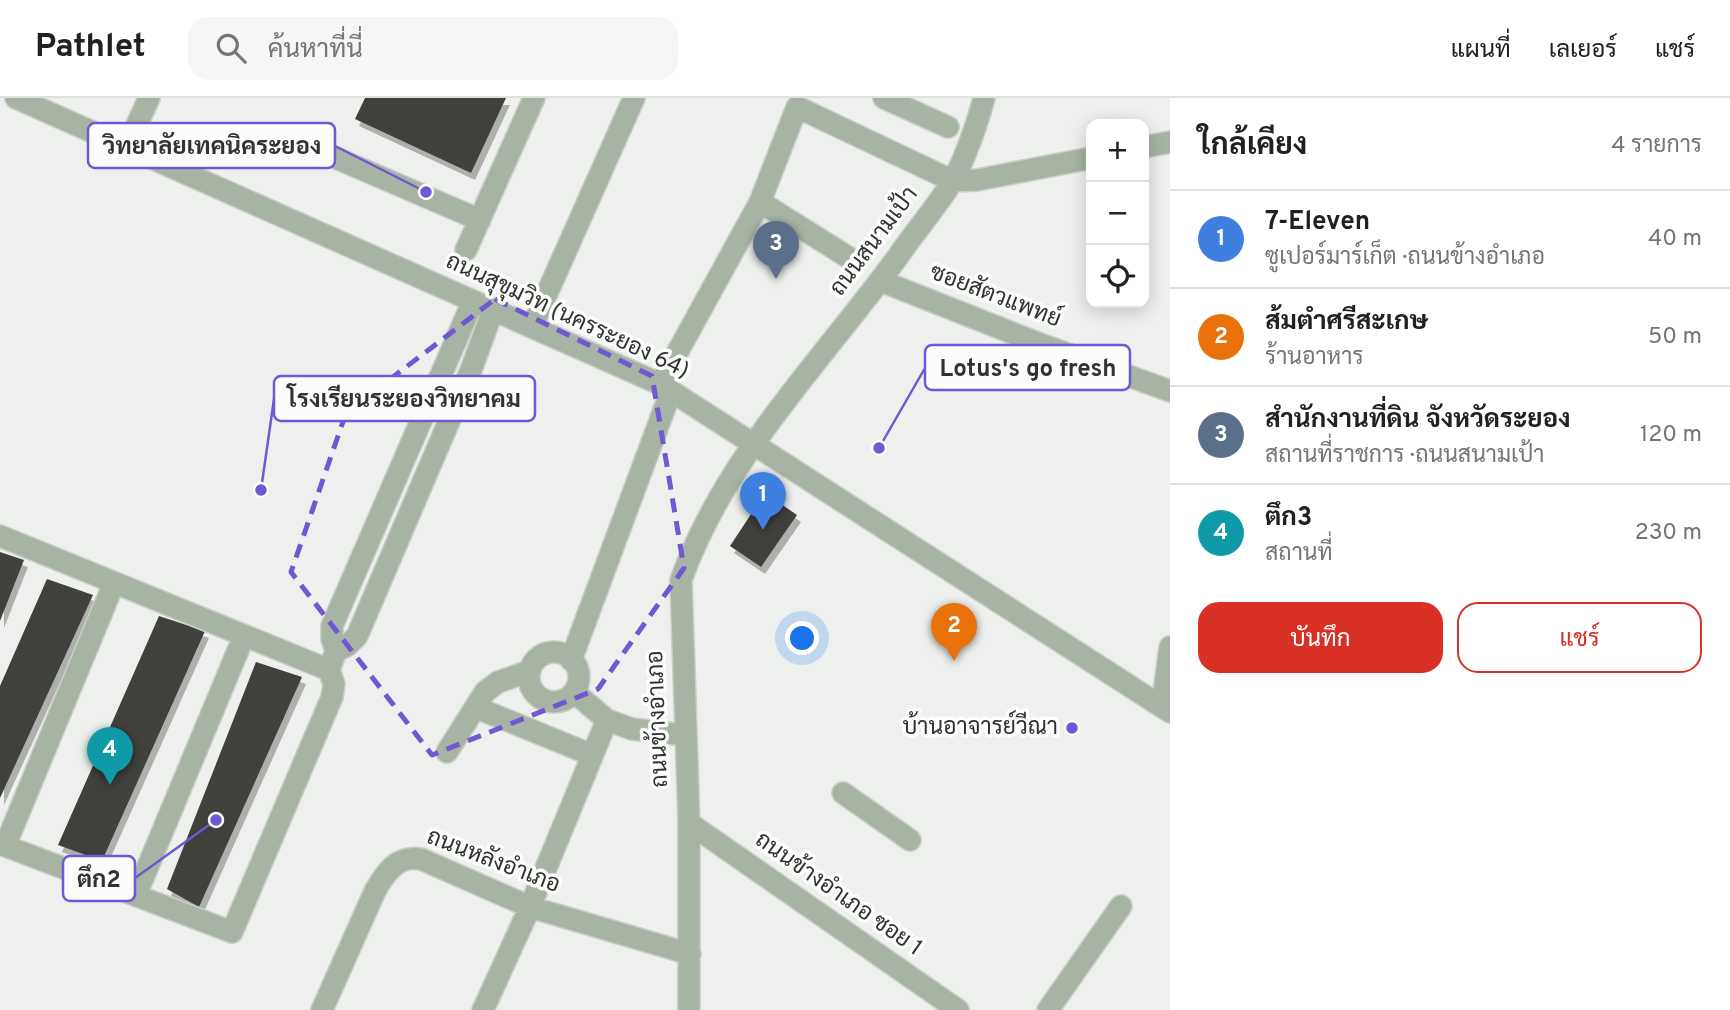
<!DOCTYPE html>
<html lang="th">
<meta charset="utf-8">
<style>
body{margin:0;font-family:Overpass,Sarabun,sans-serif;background:#f6f6f6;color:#202124}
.controls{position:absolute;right:21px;top:21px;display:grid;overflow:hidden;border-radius:14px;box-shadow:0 4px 18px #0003}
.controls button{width:63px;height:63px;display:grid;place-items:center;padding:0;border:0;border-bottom:2px solid #e0e0e0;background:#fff;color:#202124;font:35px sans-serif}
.you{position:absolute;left:803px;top:541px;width:24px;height:24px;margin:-18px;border:5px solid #fff;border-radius:50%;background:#1a73e8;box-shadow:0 0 0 10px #1a73e833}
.badge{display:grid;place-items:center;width:46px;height:46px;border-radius:50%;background:#d93025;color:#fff;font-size:23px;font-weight:700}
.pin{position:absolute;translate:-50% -58px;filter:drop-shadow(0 2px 4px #0008)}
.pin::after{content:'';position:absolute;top:37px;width:24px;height:21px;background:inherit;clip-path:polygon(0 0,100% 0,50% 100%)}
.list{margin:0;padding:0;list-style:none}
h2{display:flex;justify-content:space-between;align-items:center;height:91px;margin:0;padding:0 28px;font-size:30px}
h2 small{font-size:23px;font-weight:400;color:#757577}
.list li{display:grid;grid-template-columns:46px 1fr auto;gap:21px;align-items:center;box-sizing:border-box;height:98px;padding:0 28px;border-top:2px solid #e0e0e0}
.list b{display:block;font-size:26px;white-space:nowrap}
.list p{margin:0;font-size:23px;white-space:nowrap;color:#757577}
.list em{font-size:23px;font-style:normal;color:#757577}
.actions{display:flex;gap:14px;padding:21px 28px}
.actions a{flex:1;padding:16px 0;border:2px solid #d93025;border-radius:21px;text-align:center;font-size:24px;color:#d93025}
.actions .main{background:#d93025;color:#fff}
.icon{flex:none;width:38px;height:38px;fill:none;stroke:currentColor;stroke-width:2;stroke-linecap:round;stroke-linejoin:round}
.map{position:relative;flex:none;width:1170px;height:912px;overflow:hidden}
header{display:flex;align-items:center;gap:42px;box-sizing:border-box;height:98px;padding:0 35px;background:#fff;border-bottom:2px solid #e0e0e0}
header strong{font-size:33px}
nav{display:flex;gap:38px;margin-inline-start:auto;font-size:24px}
.search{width:490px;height:63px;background:#f6f6f6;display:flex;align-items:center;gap:18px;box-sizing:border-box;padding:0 24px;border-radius:21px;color:#757577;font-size:26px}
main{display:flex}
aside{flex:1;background:#fff}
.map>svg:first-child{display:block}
</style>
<header>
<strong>Pathlet</strong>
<div class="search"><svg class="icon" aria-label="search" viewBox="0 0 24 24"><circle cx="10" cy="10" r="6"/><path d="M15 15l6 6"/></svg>ค้นหาที่นี่</div>
<nav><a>แผนที่</a><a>เลเยอร์</a><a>แชร์</a></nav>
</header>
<main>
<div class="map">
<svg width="1170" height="912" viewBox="0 0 1170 912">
<defs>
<filter id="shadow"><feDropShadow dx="4" dy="7" stdDeviation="0" flood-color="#0004"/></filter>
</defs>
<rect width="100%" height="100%" fill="#edf0ed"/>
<path fill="#3f413e" filter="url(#shadow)" d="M 365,0 L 506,0 L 471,75 L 355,21 Z
M 765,395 L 797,417 L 761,469 L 730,448 Z
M 0,454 L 24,462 L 0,523 Z
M 47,481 L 93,497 L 0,700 L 0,588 Z
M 159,518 L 205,533 L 102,763 L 58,747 Z
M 256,564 L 302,579 L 199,809 L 167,791 Z"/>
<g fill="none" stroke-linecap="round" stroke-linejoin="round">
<g stroke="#cbcecb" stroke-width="24">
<path id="minor" d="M 16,0 L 660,286 L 1170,614
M 884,0 L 948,29
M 127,49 L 149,0
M 1144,49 L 1170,44
M 336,60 L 480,122
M 760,104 L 851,161
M 466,152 L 534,0
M 881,183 L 1035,244 L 1170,293
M 532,229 L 634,0
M 660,286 L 760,104 L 797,9 L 953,83 L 977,82 L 1091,60
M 0,438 L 329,572
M 336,553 L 332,541 L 332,528 L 473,203
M529 579a25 25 0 1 1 50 0a25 25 0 1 1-50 0Z
M 571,562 L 671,293
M 574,594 L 607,622 L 632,631 L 685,637
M 1162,609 L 1170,549
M 477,610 L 592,657
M 447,654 L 485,594 L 498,584 L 530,573
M 843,695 L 910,742
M 689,725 L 958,912
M 0,746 L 232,834 L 332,599 L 334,586 L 329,572 L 336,553 L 348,547 L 357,538 L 471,272 L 493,212
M 5,748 L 114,485
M 136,797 L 244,538
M 322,912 L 375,793 C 386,774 397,757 421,761 L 530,809 L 690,856
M 483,912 L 530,809 L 607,622
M 689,912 L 689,725 L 681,482 C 726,356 825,260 902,153 C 918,130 937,108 952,84 C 964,64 978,23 984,0
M 1048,912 L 1121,808"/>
</g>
<use href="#minor" stroke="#a7b4a4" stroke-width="21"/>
</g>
<path fill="none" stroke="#7157d1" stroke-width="5" stroke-dasharray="14 9" stroke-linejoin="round" d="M 495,201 L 652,278 L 684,470 L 598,591 L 432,657 L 291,474 L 346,315 Z"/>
<circle fill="#7157d1" stroke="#fbfdfa" stroke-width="2.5" cx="1072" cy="630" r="7"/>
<g text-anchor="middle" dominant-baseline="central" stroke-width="7" stroke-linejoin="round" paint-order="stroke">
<g font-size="23" fill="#313231" stroke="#fbfdfa">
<text transform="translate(875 144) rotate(-53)">ถนนสนามเป้า</text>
<text transform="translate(995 199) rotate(21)">ซอยสัตวแพทย์</text>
<text transform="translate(567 219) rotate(25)">ถนนสุขุมวิท (นครระยอง 64)</text>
<text transform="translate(659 621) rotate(-92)">ถนนข้างอำเภอ</text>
<text transform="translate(493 764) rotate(21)">ถนนหลังอำเภอ</text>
<text transform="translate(838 797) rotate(35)">ถนนข้างอำเภอ ซอย 1</text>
</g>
<g font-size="23" fill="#313231" stroke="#fbfdfa" text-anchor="end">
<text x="1058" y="630">บ้านอาจารย์วีณา</text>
</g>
</g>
<path fill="none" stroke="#7157d1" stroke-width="2.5" d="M426 94L335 48M879 350L925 270M261 392L274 301M216 722L135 780"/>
<g fill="#7157d1" stroke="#fbfdfa" stroke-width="2.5">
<circle cx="426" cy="94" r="7"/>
<circle cx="879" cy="350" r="7"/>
<circle cx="261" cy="392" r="7"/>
<circle cx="216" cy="722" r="7"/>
</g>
<g fill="#fbfdfa" stroke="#7157d1" stroke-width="2.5">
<rect x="88" y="25" width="247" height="45" rx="7"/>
<rect x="925" y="247" width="205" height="45" rx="7"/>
<rect x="274" y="278" width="261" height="45" rx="7"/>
<rect x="63" y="758" width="72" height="45" rx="7"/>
</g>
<g font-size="24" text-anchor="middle" font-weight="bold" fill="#313231">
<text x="212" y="56">วิทยาลัยเทคนิคระยอง</text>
<text x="1028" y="278">Lotus's go fresh</text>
<text x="404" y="309">โรงเรียนระยองวิทยาคม</text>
<text x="99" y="789">ตึก2</text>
</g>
</svg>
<div class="controls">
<button>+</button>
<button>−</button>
<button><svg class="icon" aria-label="locate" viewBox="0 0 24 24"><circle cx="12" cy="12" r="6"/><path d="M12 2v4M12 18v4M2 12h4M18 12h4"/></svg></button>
</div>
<div class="you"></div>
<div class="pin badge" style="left:763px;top:432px;background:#3f7fe0">1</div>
<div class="pin badge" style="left:954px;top:563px;background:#e8710a">2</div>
<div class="pin badge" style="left:776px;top:181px;background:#5c6f8a">3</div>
<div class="pin badge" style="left:110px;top:687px;background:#0f9aa8">4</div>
</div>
<aside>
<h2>ใกล้เคียง<small>4 รายการ</small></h2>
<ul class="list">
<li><span class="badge" style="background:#3f7fe0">1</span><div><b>7-Eleven</b><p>ซูเปอร์มาร์เก็ต · ถนนข้างอำเภอ</p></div><em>40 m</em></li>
<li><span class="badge" style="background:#e8710a">2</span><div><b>ส้มตำศรีสะเกษ</b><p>ร้านอาหาร</p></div><em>50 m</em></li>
<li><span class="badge" style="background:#5c6f8a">3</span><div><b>สำนักงานที่ดิน จังหวัดระยอง</b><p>สถานที่ราชการ · ถนนสนามเป้า</p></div><em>120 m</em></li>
<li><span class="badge" style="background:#0f9aa8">4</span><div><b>ตึก3</b><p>สถานที่</p></div><em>230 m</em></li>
</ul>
<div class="actions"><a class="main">บันทึก</a><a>แชร์</a></div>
</aside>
</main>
